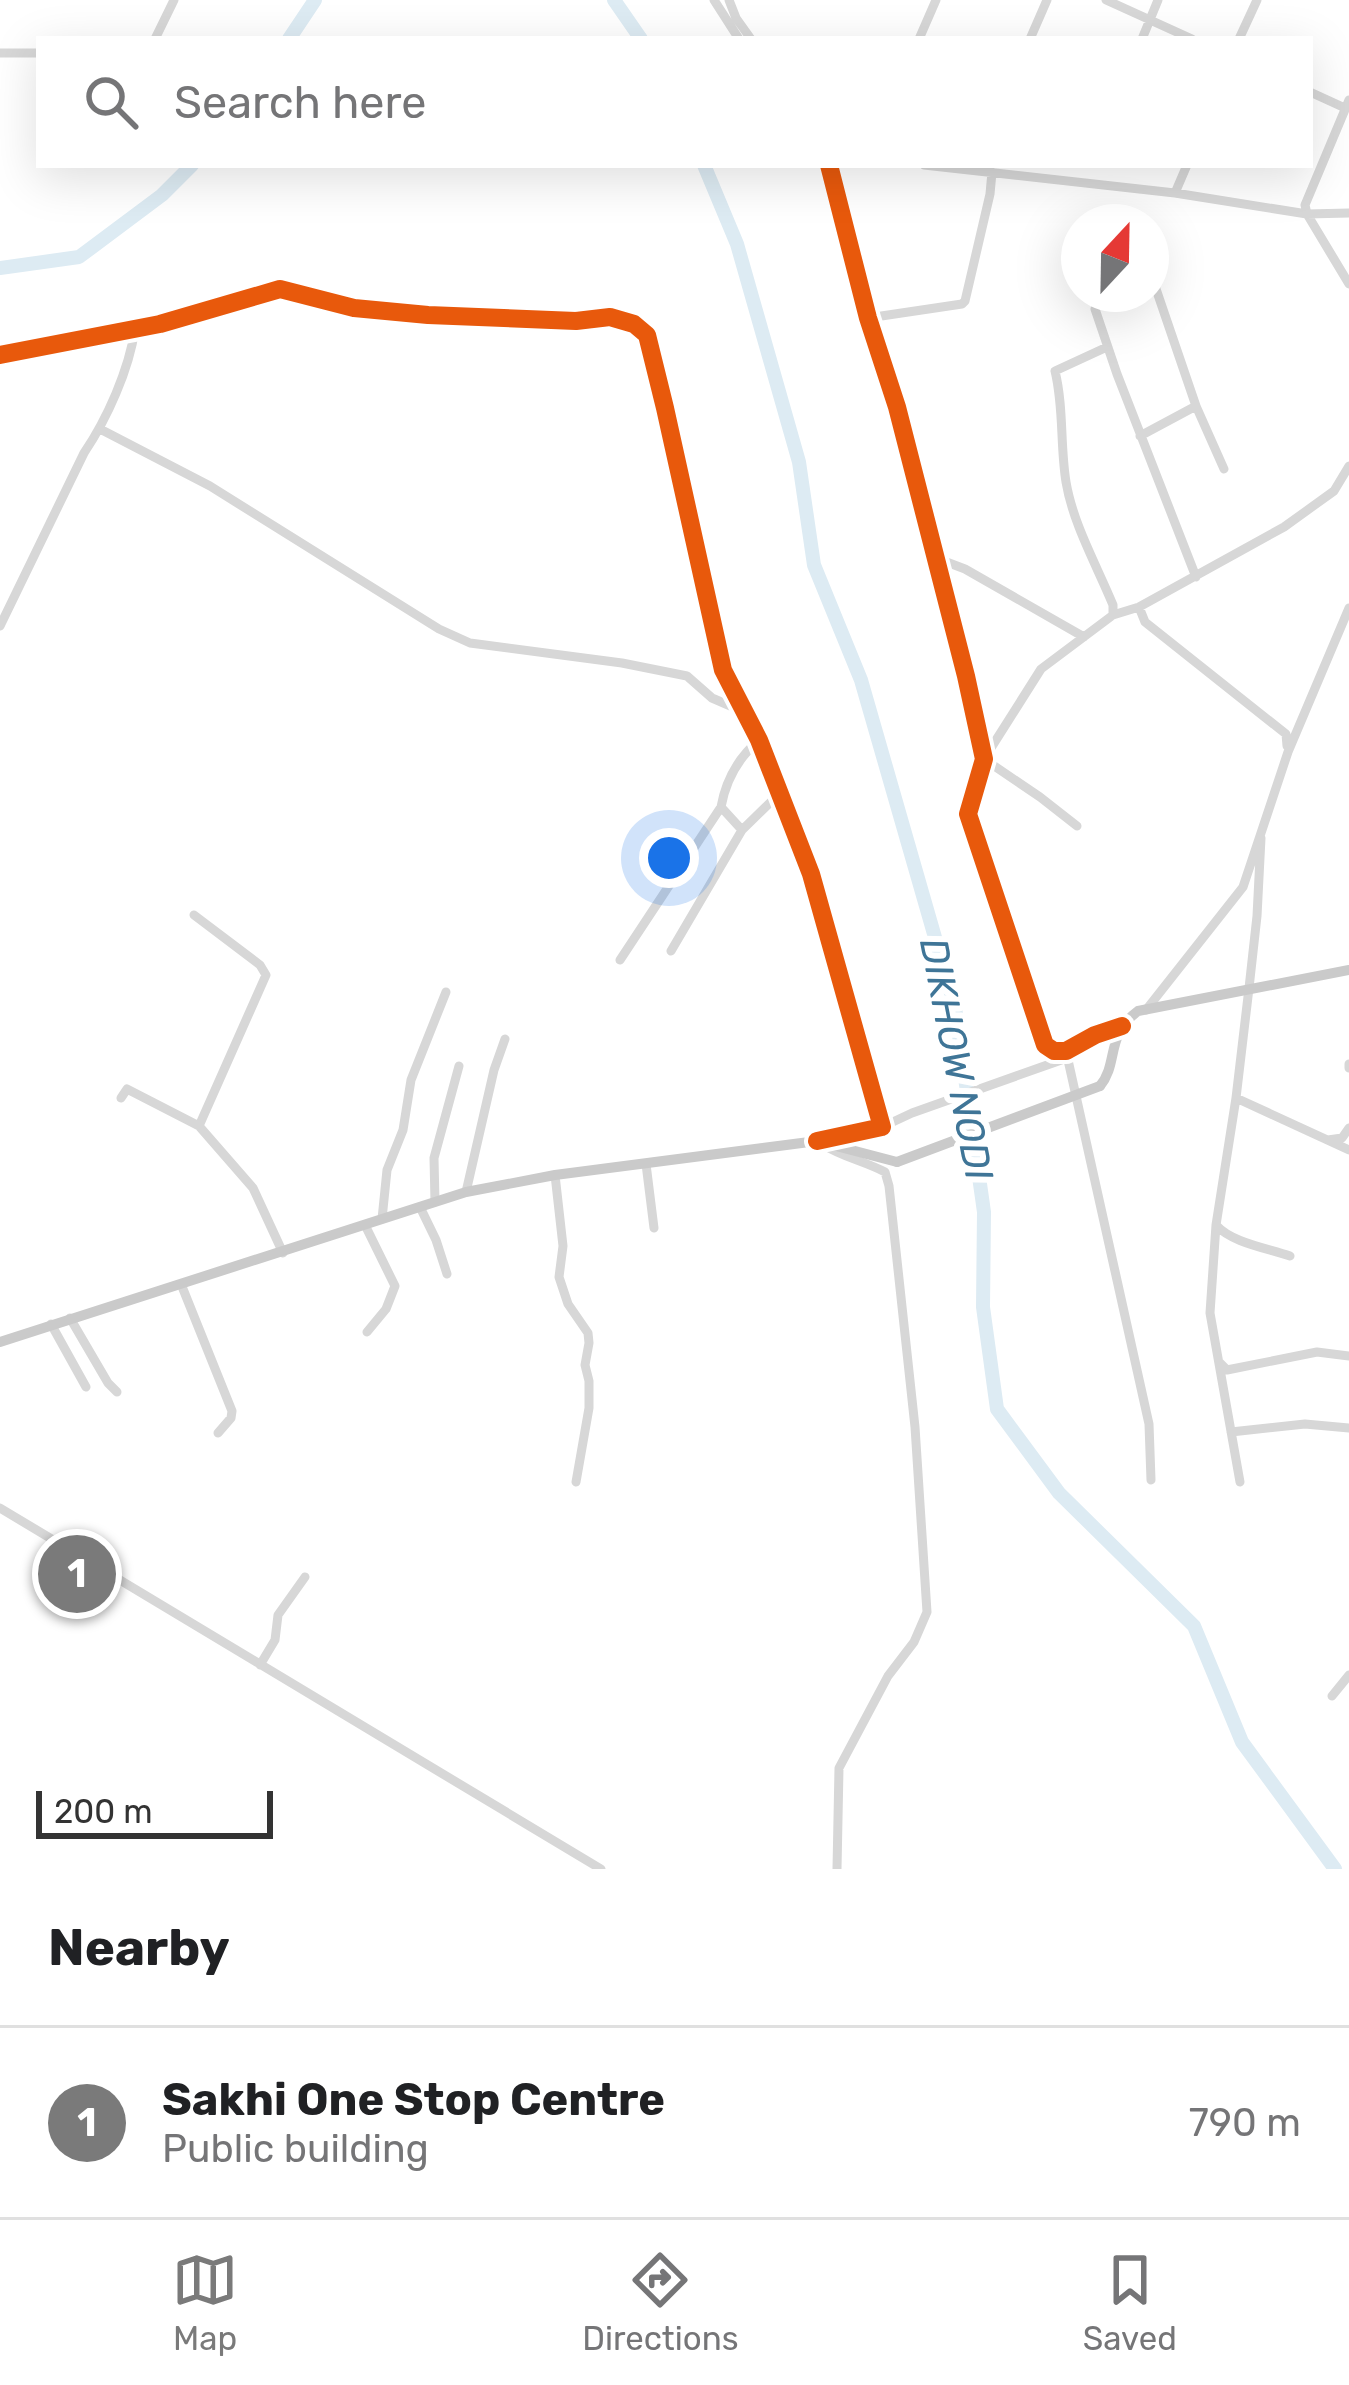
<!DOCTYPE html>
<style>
body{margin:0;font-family:Rubik,sans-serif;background:#f2f2f2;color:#202124}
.compass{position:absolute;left:1061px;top:204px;width:108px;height:108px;border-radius:50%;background:#fff;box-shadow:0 12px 48px #0002;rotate:22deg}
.scale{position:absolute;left:36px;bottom:30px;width:237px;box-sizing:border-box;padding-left:12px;border:6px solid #333;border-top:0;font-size:33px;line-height:42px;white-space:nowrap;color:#333;-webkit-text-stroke:9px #fff;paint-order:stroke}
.you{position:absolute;left:669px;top:858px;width:42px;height:42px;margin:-30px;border:9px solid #fff;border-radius:50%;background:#1a73e8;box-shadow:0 0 0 18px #1a73e833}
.badge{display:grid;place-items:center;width:78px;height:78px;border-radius:50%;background:#7a7a7a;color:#fff;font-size:39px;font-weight:700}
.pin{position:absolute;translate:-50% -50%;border:6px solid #fff;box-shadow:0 3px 12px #0006}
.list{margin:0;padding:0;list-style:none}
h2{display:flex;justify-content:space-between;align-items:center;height:156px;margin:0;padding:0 48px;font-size:51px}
h2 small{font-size:39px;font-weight:400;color:#757577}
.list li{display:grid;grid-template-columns:78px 1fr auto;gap:36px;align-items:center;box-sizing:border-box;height:192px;padding:0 48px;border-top:3px solid #e0e0e0}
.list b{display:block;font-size:45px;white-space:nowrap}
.list p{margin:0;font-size:39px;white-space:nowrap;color:#757577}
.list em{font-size:39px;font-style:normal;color:#757577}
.icon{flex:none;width:66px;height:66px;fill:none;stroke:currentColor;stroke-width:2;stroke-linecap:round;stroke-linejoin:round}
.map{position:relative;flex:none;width:1349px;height:1869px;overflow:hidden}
.search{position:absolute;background:#fff;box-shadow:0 12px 48px #0002;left:36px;right:36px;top:36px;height:132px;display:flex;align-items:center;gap:30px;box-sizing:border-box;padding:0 42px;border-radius:0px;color:#757577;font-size:45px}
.sheet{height:348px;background:#fff}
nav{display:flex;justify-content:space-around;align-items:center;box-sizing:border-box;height:168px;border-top:3px solid #e0e0e0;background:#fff;font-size:33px;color:#757577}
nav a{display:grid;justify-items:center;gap:6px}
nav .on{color:#7a7a7a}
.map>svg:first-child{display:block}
</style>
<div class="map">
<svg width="1349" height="1869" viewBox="0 0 1349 1869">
<rect width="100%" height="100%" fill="#fff"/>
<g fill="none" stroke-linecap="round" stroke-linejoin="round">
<path stroke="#ddebf3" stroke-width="14" d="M 614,0 L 641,39
M 289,39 L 315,0
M 704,165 L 737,244 L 799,462 L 814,565 L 861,680 L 955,1007 L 984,1212 L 983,1307 L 997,1409 L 1059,1493 L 1194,1626 L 1242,1742 L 1335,1869
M 0,268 L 79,257 L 162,195 L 192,165"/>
<path stroke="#d7d7d7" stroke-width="9" d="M 714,0 L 739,39
M 729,0 L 736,18 L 751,39
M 1106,0 L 1192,39
M 155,39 L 174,0
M 919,39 L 936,0
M 1030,39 L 1047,0
M 1142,39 L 1158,0
M 1239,39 L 1257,0
M 0,53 L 39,53
M 1310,92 L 1345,108
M 1349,100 L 1305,205 L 1307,214 L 1349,213
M 829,165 L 868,318 L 897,407 L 966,676 L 984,759 L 968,814 L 1045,1045 L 1054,1051 L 1066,1051 L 1095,1035 L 1122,1026
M 924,165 L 1175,193 L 1307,214 L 1349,284
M 1175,193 L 1187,165
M 1095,309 L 1117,374 L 1196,577
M 868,318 L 962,304 L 965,301 L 990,194 L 992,172
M 1107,347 L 1055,371 C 1064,408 1060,445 1066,482 C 1073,524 1097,566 1113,605 L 1113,615
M 0,355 L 160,324 L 280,289 L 354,308 L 428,315 L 576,321 L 610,317 L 634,324 L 647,335 L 665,408 L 723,670 L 759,740 L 811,874 L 882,1127 L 817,1141
M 1196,406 L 1224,469
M 100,429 L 210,486 L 439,629 L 470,643 L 622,663 L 687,676 L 712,698 L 742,711
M 1140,436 L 1196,406 L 1155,286
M 936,558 L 965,569 L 1084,637
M 1139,607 L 1145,622 L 1286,734 L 1287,746
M 0,626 L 84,453 C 107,419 129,370 135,329
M 1077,826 L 1040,797 L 984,759 L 1041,669 L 1113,615 L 1139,607 L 1284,527 L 1334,491 L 1349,466
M 742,830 L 780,793
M 194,915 L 260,965 L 266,975 L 199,1126 L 253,1188 L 283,1253
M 671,951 L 742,830 L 721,807 C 726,779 738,758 759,740
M 620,960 L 721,807
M 1146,1010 L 1243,887 L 1288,752 L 1349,608
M 1066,1051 L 1149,1424 L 1151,1480
M 1349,1064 L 1349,1068
M 121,1098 L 127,1089 L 199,1126
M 1236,1098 L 1349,1150
M 882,1127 L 912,1113 L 1067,1058
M 1328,1140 L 1342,1138 L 1349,1128
M 822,1144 C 842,1157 864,1161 885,1172 L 889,1186 L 915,1427 L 927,1612 L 914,1642 L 888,1676 L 839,1768 L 837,1869
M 646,1164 L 654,1228
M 555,1175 L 563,1246 L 559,1277 L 568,1304 L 588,1333 L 589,1343 L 585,1365 L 589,1381 L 589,1408 L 576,1482
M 466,1192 L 494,1070 L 505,1039
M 435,1202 L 434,1158 L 459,1066
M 420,1207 L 436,1240 L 447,1274
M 382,1219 L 387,1170 L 403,1130 L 411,1080 L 446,992
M 365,1225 L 395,1286 L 386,1309 L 367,1332
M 1216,1225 C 1232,1243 1267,1248 1290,1256
M 181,1284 L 232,1411 L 231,1418 L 218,1433
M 70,1318 L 108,1383 L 117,1392
M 51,1324 L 86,1387
M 1220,1363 L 1227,1370 L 1317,1352 L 1349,1356
M 1231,1432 L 1305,1424 L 1349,1428
M 1240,1482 L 1210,1313 L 1216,1225 L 1236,1098 L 1249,988 L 1257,916 L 1261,838
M 0,1508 L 601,1869
M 260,1665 L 275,1640 L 278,1615 L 305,1577
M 1332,1696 L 1349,1675"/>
<path stroke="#cacaca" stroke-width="10" d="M 1100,1086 C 1119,1063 1105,1035 1138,1011 L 1349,970
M 0,1342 L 466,1192 L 555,1175 L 817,1141 L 897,1162"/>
<path stroke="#cacaca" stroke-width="10" d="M 897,1162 L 1100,1086"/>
<g stroke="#fff" stroke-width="26">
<path id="cycleway" d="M 829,165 L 868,318 L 897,407 L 966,676 L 984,759 L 968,814 L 1045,1045 L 1054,1051 L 1066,1051 L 1095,1035 L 1122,1026
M 0,355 L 160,324 L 280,289 L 354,308 L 428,315 L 576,321 L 610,317 L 634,324 L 647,335 L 665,408 L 723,670 L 759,740 L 811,874 L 882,1127 L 817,1141"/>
</g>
<use href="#cycleway" stroke="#e8590c" stroke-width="18"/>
</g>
<g text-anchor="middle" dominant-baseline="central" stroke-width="12" stroke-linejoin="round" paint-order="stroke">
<g font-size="39" font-style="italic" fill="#3f7597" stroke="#fff">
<text transform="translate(956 1059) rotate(79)">DIKHOW NODI</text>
</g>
</g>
</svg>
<svg class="compass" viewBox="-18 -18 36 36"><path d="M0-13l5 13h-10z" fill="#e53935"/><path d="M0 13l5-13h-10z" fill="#757577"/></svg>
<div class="scale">200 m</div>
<div class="you"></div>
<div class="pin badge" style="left:77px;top:1574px">1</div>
<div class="search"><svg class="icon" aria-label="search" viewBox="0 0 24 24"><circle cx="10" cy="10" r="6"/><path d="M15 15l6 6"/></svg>Search here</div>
</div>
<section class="sheet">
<h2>Nearby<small></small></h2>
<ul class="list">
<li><span class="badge">1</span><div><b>Sakhi One Stop Centre</b><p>Public building</p></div><em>790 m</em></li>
</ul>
</section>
<nav>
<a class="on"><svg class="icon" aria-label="map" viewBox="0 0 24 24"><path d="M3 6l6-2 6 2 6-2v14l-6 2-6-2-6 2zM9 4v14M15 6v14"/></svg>Map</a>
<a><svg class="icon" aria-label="directions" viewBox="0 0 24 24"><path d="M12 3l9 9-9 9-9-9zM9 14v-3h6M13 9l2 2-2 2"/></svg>Directions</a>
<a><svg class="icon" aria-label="saved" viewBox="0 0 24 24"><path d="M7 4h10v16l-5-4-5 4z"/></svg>Saved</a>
</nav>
